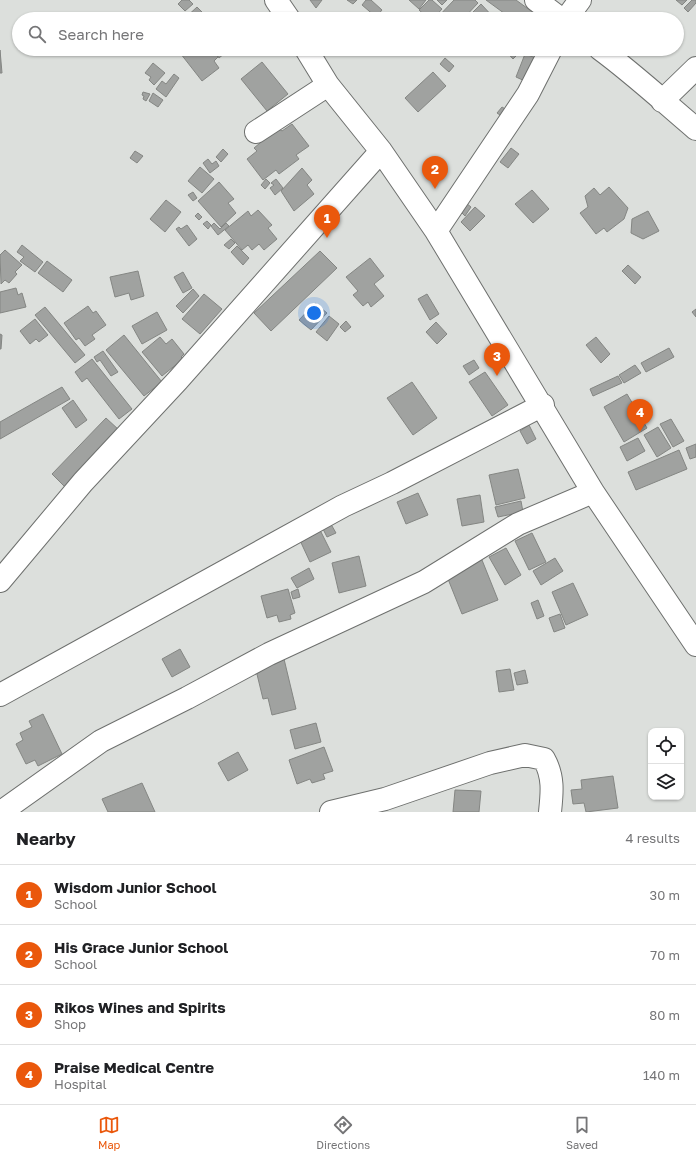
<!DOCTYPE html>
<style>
body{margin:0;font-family:"Golos Text",sans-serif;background:#f6f6f6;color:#202124}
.controls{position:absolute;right:12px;bottom:12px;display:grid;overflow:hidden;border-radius:8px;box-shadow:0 1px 3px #0004}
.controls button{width:36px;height:36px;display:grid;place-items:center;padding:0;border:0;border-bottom:1px solid #e0e0e0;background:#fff;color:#202124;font:20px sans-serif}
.you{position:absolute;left:314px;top:313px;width:14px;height:14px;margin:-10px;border:3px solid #fff;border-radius:50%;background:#1a73e8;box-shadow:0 0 0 6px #1a73e833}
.badge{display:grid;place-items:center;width:26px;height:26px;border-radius:50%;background:#ea580c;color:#fff;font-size:13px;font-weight:700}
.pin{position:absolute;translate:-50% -33px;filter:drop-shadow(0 1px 2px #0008)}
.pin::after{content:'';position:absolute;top:21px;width:14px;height:12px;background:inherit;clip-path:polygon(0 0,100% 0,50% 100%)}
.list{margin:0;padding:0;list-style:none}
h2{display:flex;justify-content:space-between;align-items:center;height:52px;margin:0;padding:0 16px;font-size:17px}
h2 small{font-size:13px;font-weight:400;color:#757577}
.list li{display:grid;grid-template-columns:26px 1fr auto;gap:12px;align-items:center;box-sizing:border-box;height:60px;padding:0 16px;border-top:1px solid #e0e0e0}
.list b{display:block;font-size:15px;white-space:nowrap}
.list p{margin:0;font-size:13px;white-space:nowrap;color:#757577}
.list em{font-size:13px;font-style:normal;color:#757577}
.icon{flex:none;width:22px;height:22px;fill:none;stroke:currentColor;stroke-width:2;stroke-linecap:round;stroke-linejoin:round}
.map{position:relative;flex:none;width:696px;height:812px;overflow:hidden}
.search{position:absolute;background:#fff;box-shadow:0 1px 3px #0004;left:12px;right:12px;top:12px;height:44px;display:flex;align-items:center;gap:10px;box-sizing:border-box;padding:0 14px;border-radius:22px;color:#757577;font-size:15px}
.sheet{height:292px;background:#fff}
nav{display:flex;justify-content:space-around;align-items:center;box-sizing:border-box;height:56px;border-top:1px solid #e0e0e0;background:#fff;font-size:11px;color:#757577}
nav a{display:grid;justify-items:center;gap:2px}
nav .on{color:#ea580c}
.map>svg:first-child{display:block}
</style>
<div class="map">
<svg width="696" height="812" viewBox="0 0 696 812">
<rect width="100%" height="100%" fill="#dcdfdc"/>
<path fill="#a0a2a0" stroke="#848683" d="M 182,0 L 189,0 L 193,4 L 185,11 L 178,4 Z
M 310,0 L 322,0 L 316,8 Z
M 347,0 L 357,0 L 353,4 Z
M 366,0 L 371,0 L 382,10 L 376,17 L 362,5 Z
M 409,0 L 426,0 L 419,9 Z
M 429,0 L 432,0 L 442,9 L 433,19 L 429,19 L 419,10 Z
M 437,0 L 447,0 L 442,5 Z
M 454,0 L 475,0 L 478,3 L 463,19 L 436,19 Z
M 486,0 L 516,0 L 542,19 L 512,19 Z
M 676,0 L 687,0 L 682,5 Z
M 692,0 L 696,0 L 696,3 L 688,12 L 684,8 Z
M 481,4 L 495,19 L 474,19 L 470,15 Z
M 197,7 L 202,12 L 195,19 L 184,19 Z
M 177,49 L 212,49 L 218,57 L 214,61 L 219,68 L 202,81 Z
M 219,49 L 222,49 L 225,53 L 219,58 L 215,52 Z
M 504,49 L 523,49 L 513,59 Z
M 0,50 L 2,73 L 0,73 Z
M 525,54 L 536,58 L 527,82 L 516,77 Z
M 445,58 L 454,66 L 449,72 L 440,64 Z
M 262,62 L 288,94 L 267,111 L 241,79 Z
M 153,63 L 165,73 L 154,85 L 149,80 L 151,77 L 145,73 Z
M 433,72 L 446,86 L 418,112 L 405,98 Z
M 174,74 L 179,78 L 166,97 L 156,89 L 162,81 L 166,84 Z
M 143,92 L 150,94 L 146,101 L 143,99 L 144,96 L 142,95 Z
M 153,93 L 163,100 L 158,107 L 149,101 Z
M 502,107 L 507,110 L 503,117 L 497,113 Z
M 292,124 L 309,146 L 296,155 L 299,159 L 279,174 L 276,170 L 263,180 L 247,159 L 257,151 L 254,148 L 278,128 L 282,131 Z
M 511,148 L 519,154 L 508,168 L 500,162 Z
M 223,149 L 228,154 L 221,162 L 216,157 Z
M 135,151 L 143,156 L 137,163 L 130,158 Z
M 208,159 L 212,164 L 216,161 L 219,166 L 210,173 L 203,163 Z
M 200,167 L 214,179 L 202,193 L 188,181 Z
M 302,168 L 312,180 L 307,185 L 314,194 L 294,211 L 281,191 Z
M 266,179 L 270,183 L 265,189 L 261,185 Z
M 276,179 L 283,188 L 275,195 L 270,188 L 274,185 L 271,183 Z
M 219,182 L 234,199 L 228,203 L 236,213 L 221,227 L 198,201 Z
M 609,187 L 628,208 L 624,219 L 607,232 L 604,228 L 596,234 L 580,213 L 588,207 L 585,196 L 594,188 L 600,195 Z
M 532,190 L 549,209 L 533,223 L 515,204 Z
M 193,192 L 197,198 L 193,201 L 188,195 Z
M 166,200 L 181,212 L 165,232 L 150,219 Z
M 466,203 L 471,207 L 465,216 L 460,211 Z
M 475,207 L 485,216 L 470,231 L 461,222 Z
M 258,210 L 272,225 L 268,228 L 277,239 L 264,250 L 259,244 L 252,250 L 248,245 L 242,250 L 225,230 L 248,211 L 251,216 Z
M 648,211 L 659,231 L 643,239 L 631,233 L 632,219 Z
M 198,213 L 202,217 L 199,220 L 195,216 Z
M 207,221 L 211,225 L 208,229 L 203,224 Z
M 214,223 L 220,229 L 226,223 L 229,226 L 218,235 L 211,226 Z
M 187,225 L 197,239 L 189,246 L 176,229 L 179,227 L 181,229 Z
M 231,239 L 235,243 L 229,249 L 224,245 Z
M 22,245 L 43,262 L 35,272 L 20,261 L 24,257 L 17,252 Z
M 237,246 L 249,258 L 243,265 L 231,252 Z
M 5,250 L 22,265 L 15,272 L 17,274 L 9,283 L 5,280 L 1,284 L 0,255 Z
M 320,251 L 337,268 L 271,331 L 254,313 Z
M 370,258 L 384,276 L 374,284 L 384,296 L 371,307 L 368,302 L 363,306 L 353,295 L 358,291 L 346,277 Z
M 47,261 L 72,280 L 63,292 L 38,273 Z
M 628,265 L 641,277 L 635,284 L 622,271 Z
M 138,271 L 144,296 L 131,300 L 129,293 L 115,297 L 110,277 Z
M 183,272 L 192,288 L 183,293 L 174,277 Z
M 16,288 L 18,295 L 22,293 L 26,307 L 0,313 L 0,292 Z
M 193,289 L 199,296 L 183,313 L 176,306 Z
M 204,294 L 222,309 L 200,334 L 182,319 Z
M 427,294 L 439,314 L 430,320 L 418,299 Z
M 315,303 L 327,313 L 311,330 L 299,320 Z
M 88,306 L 93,313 L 96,311 L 106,325 L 92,335 L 95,339 L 85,346 L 79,338 L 76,340 L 64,323 Z
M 45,307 L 85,355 L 75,363 L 35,315 Z
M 696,309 L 696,317 L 692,312 Z
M 157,312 L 167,330 L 142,344 L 132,326 Z
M 329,316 L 339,324 L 327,341 L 316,332 Z
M 35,319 L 48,335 L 39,342 L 36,339 L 30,344 L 20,331 Z
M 346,321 L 351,327 L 345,332 L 340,327 Z
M 436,322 L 447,334 L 437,344 L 426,332 Z
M 0,334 L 2,335 L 1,349 L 0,349 Z
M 124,335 L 162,382 L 144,396 L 106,350 Z
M 160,337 L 166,344 L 172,339 L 184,354 L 181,357 L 183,359 L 162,376 L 142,352 Z
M 596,337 L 610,354 L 601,363 L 586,345 Z
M 669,348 L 674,357 L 646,372 L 641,363 Z
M 103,351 L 118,372 L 111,376 L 100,360 L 97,362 L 94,357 Z
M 92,359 L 132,409 L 119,419 L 87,378 L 82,382 L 75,372 Z
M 474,360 L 479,368 L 469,375 L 463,366 Z
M 635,365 L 641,373 L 624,383 L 619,375 Z
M 485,372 L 508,405 L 492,416 L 469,382 Z
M 618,376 L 622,383 L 593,396 L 590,389 Z
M 412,382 L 437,418 L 413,435 L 387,398 Z
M 62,387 L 70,399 L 0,439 L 0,422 Z
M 627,394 L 647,428 L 624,442 L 604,407 Z
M 73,400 L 87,420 L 76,428 L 62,408 Z
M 106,418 L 119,430 L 65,487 L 52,474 Z
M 671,419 L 684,441 L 673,447 L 660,424 Z
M 529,425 L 536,439 L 527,444 L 520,431 Z
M 658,427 L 671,448 L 657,457 L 644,435 Z
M 638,438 L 645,451 L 627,461 L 620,447 Z
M 696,444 L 696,457 L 690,459 L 686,448 Z
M 679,450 L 687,469 L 636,490 L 628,472 Z
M 518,469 L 525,498 L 496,505 L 489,475 Z
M 418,493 L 428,515 L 406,524 L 397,502 Z
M 480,495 L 484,522 L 462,526 L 457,499 Z
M 521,501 L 523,512 L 498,517 L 495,507 Z
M 328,519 L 336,533 L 327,537 L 320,523 Z
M 317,524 L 331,552 L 310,562 L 297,534 Z
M 532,533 L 546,562 L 529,570 L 515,541 Z
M 506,548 L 521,575 L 505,585 L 489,557 Z
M 359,556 L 366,586 L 339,593 L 332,563 Z
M 555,558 L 563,571 L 541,585 L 533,571 Z
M 482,560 L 498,600 L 462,614 L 446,574 Z
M 309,568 L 314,579 L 297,588 L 291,578 Z
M 573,583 L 588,615 L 566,625 L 552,592 Z
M 288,589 L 295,613 L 290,615 L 291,619 L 279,622 L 277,615 L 267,618 L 261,596 Z
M 298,589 L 300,597 L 293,599 L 291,592 Z
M 538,600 L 544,616 L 537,619 L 531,603 Z
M 560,614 L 565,628 L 554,632 L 549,618 Z
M 180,649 L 190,667 L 172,677 L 162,659 Z
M 284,659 L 296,709 L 272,715 L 268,698 L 263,699 L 255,666 Z
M 510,669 L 514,690 L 499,692 L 496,671 Z
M 525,670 L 528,683 L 517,685 L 514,673 Z
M 43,714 L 62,754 L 38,766 L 35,760 L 26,764 L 16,744 L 23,740 L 20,733 L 32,727 L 29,721 Z
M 316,723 L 321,742 L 295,749 L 290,730 Z
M 324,747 L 333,771 L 323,774 L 325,779 L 312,783 L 310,779 L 297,784 L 289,760 Z
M 238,752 L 248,770 L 228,781 L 218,763 Z
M 613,776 L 618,808 L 586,812 L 584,803 L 573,804 L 571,790 L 582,789 L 581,780 Z
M 142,783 L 155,812 L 108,812 L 102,799 Z
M 455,790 L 481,791 L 479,812 L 453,812 Z"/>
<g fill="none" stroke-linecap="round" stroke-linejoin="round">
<g stroke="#6e706e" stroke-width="24">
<path id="minor" d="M 276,0 L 289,19
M 536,0 L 561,19
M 566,19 L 580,0
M 306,49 L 328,85 L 381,151 L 436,231 L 593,492 L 696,645
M 600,49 C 634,74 664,102 696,129
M 662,101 L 696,68
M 256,132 L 328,85
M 436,231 L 528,94 L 551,49
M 0,581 L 83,482 L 178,380 L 381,151
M 0,695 L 343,506 L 392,483 L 543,405
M 1,812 L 101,741 L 187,698 L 269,654 L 424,582 L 518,524 L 593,492
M 331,812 L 385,799 L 490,763 L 525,755 L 544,759 C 554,777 552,793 550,812"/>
</g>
<use href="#minor" stroke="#fff" stroke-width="22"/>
</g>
</svg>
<div class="controls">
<button><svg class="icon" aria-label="locate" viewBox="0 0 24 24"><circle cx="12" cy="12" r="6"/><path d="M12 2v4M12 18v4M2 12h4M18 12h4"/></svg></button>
<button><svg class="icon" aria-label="layers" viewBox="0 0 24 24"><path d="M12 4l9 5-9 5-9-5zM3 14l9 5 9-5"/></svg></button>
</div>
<div class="you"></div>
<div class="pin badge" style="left:327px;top:238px">1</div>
<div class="pin badge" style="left:435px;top:189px">2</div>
<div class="pin badge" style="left:497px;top:376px">3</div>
<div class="pin badge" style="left:640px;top:432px">4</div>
<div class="search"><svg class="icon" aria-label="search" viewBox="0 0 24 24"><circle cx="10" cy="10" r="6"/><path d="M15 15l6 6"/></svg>Search here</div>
</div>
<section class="sheet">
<h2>Nearby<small>4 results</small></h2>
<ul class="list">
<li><span class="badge">1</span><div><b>Wisdom Junior School</b><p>School</p></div><em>30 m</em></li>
<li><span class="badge">2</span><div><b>His Grace Junior School</b><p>School</p></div><em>70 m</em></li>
<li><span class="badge">3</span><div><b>Rikos Wines and Spirits</b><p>Shop</p></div><em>80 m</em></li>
<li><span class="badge">4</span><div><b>Praise Medical Centre</b><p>Hospital</p></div><em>140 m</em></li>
</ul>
</section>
<nav>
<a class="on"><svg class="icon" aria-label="map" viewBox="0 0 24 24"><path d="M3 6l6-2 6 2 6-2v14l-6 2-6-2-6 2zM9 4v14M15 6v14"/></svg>Map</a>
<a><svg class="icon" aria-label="directions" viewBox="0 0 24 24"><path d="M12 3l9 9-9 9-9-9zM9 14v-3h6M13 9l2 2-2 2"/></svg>Directions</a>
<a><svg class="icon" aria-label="saved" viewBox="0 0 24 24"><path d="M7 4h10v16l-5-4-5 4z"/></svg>Saved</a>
</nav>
